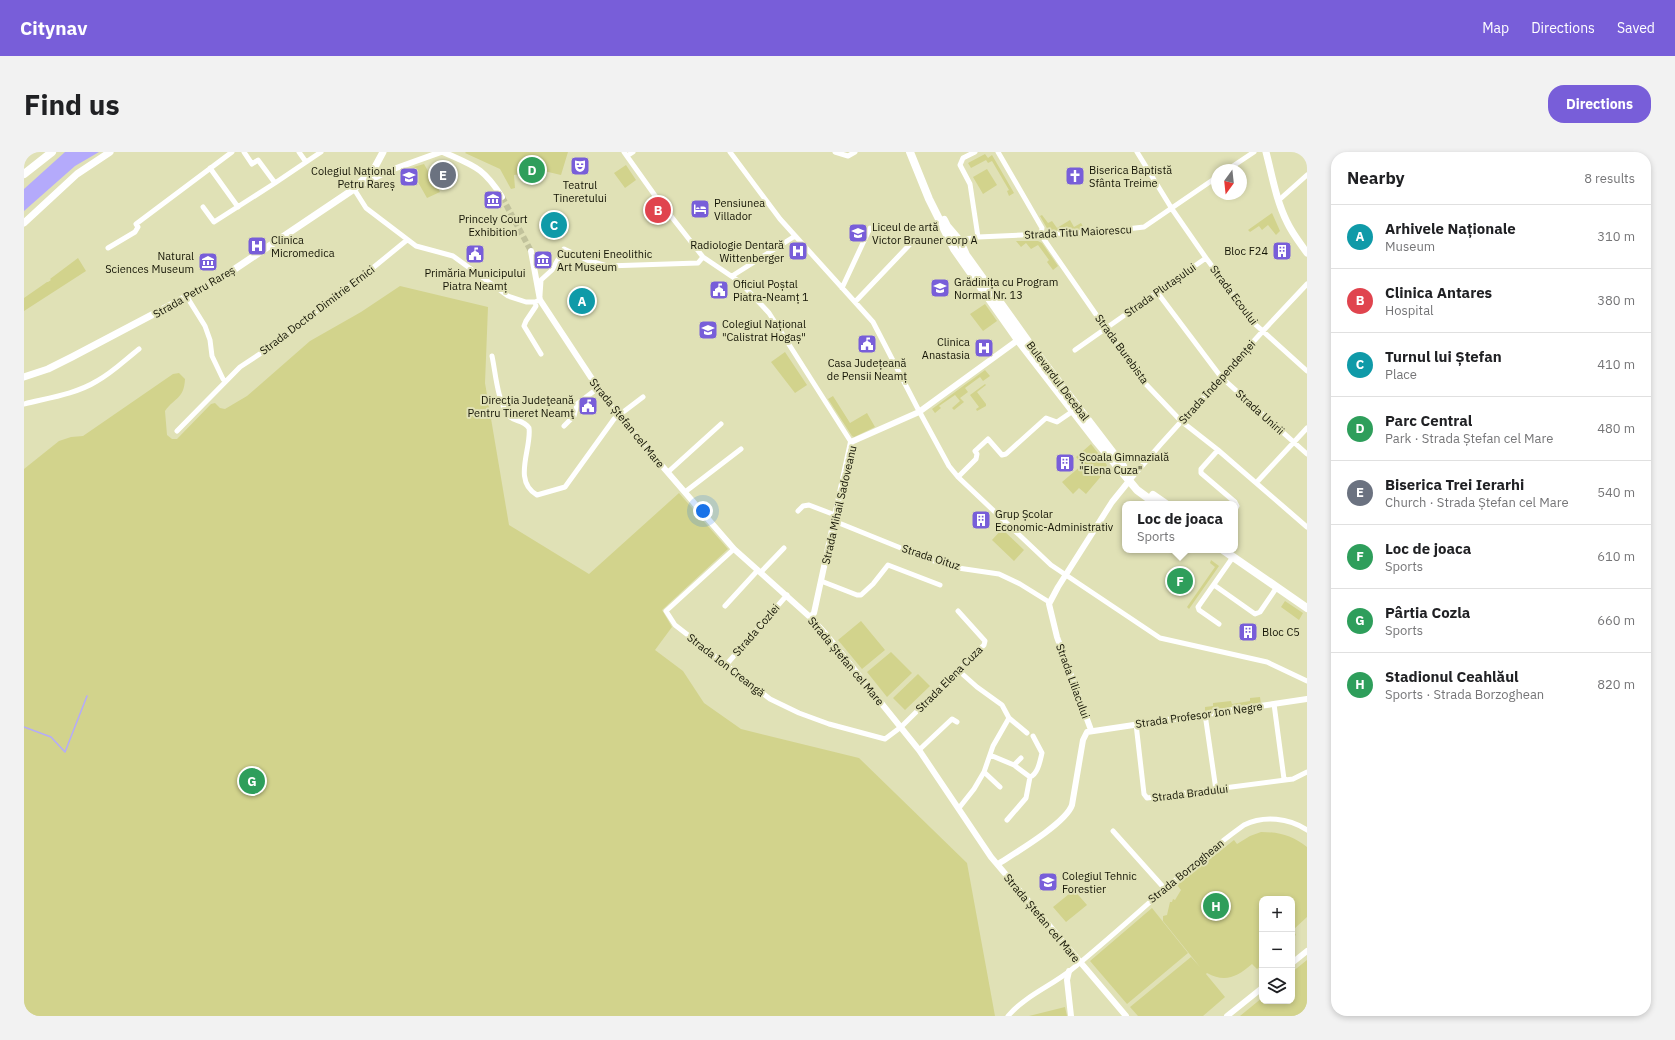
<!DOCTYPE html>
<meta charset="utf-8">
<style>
body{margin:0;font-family:"IBM Plex Sans",sans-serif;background:#f2f2f2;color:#202124}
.controls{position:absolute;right:12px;bottom:12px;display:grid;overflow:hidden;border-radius:8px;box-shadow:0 2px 6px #0003}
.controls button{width:36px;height:36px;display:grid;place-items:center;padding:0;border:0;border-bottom:1px solid #e0e0e0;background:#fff;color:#202124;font:20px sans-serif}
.compass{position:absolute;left:1187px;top:12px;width:36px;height:36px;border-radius:50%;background:#fff;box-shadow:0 2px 6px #0003;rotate:195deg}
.you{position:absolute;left:679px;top:359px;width:14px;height:14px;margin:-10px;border:3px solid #fff;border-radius:50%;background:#1a73e8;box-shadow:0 0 0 6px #1a73e833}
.badge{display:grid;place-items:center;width:26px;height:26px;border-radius:50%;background:#785ed9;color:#fff;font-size:13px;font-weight:700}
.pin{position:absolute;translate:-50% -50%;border:2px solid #fff;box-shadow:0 1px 4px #0006}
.popup{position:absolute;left:1098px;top:349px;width:116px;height:52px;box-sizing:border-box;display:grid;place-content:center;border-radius:8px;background:#fff;filter:drop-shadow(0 1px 3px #0005);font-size:13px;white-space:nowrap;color:#757577}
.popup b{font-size:15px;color:#202124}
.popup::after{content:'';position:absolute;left:50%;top:100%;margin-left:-8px;border:8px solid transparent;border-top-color:#fff}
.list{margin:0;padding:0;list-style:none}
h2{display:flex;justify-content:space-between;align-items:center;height:52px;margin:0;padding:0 16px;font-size:17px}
h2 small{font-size:13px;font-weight:400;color:#757577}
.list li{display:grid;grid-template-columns:26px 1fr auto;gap:12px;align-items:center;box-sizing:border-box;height:64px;padding:0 16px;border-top:1px solid #e0e0e0}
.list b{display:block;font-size:15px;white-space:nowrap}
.list p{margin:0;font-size:13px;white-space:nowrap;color:#757577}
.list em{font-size:13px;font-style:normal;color:#757577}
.icon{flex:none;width:22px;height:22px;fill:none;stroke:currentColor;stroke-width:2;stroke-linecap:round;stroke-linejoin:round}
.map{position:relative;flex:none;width:1283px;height:864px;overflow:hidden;border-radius:16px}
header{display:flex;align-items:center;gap:24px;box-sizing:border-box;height:56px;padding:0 20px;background:#785ed9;color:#fff}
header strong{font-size:19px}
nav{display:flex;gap:22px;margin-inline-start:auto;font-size:14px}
.intro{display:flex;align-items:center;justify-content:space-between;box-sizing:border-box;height:96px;padding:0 24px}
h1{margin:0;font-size:28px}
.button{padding:10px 18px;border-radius:16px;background:#785ed9;color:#fff;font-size:14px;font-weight:700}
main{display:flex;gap:24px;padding:0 24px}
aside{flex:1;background:#fff;border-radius:16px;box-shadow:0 2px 6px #0003}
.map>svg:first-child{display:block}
</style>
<header>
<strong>Citynav</strong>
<nav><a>Map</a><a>Directions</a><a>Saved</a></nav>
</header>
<div class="intro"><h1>Find us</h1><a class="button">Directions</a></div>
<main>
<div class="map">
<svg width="1283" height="864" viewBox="0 0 1283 864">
<rect width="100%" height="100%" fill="#e0e1b6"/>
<path fill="#d2d38c" d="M 442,0 L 544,0 L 537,23 L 520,19 L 490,23 L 491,36 L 487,37 L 476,17 L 441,1 Z
M 961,2 L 964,6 L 968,3 L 990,41 L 985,44 L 983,39 L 985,38 L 968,9 L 964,11 L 962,8 L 947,16 L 944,11 Z
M 400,12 L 416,40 L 403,46 L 386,16 Z
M 602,13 L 612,28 L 601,36 L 590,21 Z
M 963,17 L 973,33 L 959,42 L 949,25 Z
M 1248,61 L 1256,79 L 1252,83 L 1244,73 L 1238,78 L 1235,74 L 1226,80 L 1224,78 Z
M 1018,63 L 1024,71 L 1028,69 L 1033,76 L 1046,68 L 1050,75 L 1057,71 L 1061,78 L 1027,80 L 1024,78 L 1016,64 Z
M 992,89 L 1014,89 L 1018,91 L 1034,114 L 1029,118 L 1023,110 L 1025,108 L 1014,93 L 1007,97 L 1002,91 L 997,95 Z
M 54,106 L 62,119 L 0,159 L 0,146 L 23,130 L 24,130 L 27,128 L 26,127 Z
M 376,134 L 464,155 L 461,231 L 485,373 L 565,422 L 655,341 L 704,397 L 638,458 L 648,475 L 631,498 L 659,519 L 680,551 L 717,577 L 835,606 L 943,711 L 971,864 L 0,864 L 0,317 L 35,289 L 47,285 L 59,284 L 149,222 L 155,221 L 161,227 C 160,247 151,245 141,259 L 143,283 L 148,287 L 153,287 L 187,252 L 191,251 L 196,256 L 201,257 L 223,244 L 286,189 L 337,160 Z
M 961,152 L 973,169 L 959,179 L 946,162 Z
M 761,200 L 783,233 L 771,241 L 747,210 Z
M 961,218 L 966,224 L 959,229 L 956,225 L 941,236 L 944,240 L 936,246 L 940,250 L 930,258 L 928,256 L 936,249 L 931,243 L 915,254 L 917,256 L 911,261 L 908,257 Z
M 961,232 L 962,233 L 953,240 L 962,252 L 962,254 L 953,259 L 952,257 L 955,255 L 946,243 Z
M 809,244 L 826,271 L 843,261 L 851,275 L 830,285 L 828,284 L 804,247 Z
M 1067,292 L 1083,313 L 1079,322 L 1062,342 L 1055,336 L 1049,342 L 1038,330 L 1058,313 L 1052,305 Z
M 978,377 L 1000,398 L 990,409 L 968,388 Z
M 1187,408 L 1195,414 L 1165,457 L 1163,455 L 1191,415 L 1186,411 Z
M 1261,449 L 1279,461 L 1275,468 L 1257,455 Z
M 837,469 L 861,498 L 838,517 L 814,488 Z
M 867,500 L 888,521 L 863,545 L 843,520 Z
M 894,522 L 906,534 L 881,558 L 869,546 Z
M 1236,545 L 1237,552 L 1181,559 L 1181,555 L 1189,554 L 1189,551 L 1207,549 L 1208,552 L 1226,549 L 1226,546 Z
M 1237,680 C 1255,680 1269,684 1283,695 L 1283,765 L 1269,778 L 1272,783 L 1268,786 L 1268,747 L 1238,747 L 1238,813 L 1233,817 L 1228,812 C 1213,825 1201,831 1183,821 L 1182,822 L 1201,845 L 1179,864 L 1114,864 L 1106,855 L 1167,805 L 1176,815 L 1139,769 L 1139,764 L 1143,763 L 1146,750 L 1148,750 L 1149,747 L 1151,748 L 1157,738 L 1153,733 L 1210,688 L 1213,692 L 1226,684 Z
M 1050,738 L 1063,753 L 1042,770 L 1029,755 Z
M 1128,756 L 1164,801 L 1103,852 L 1066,809 Z
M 1283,808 L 1283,864 L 1216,864 L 1238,846 L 1238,849 L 1268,849 L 1268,820 Z
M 1041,855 L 1043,864 L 1005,864 Z"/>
<path fill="#b4aafb" d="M 41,0 L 75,0 L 51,14 L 0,59 L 0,37 Z"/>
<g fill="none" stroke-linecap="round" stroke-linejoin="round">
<path stroke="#b4aafb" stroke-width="1.5" d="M 0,575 L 27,585 L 41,600 L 63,544"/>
<path stroke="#c1c29b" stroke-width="6" stroke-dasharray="6 3" stroke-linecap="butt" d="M 478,45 L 507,99"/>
<path stroke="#fff" stroke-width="5" d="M 220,0 L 228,12 L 234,8 L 251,31 L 297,0
M 275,0 L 282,10
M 600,0 L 632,45 L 679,105 L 716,130 L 745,161 L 827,290
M 706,0 L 756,67 L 849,170 L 894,257 L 925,314 L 934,325 L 1027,413 L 1136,486 L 1243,510 L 1283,529
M 811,0 L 824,4 L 831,0
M 951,0 L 939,6 L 936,13 L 946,32 L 954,85
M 974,0 L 1018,76 L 1017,83 L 1116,226 L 1157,269 L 1194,298 L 1283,375
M 1113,0 L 1148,57 L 1182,106 L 1232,173 L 1283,219
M 603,4 L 609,0
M 186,16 L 214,55
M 1203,18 L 1230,0
M 330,37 L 342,56 L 392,94 L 429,104 L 484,144 L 502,150 L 511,150 L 516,148
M 1255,48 L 1283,23
M 179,55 L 190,70 L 251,31
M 937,88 L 954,85 L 1085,79 L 1120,75 L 1193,25
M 84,96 L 111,80 L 114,75 L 112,72 L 208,0
M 708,124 L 771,84
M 818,136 L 846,76
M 1133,140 L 1197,225 L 1283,302
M 516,143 L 517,128 L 528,118 L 540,97 L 563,108 L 583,114 L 674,111 L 679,105
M 163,145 L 181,174 L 186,188 L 188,204 L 199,227
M 511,150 L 512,154 L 502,169 L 500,174 L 517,202
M 831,150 L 891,87
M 1051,198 L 1182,106
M 468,204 C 472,223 473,248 485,264 C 490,270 499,267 505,276 C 508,296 488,329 513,343 L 541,335 L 590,267 L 619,245
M 0,252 C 24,246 52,242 73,229 C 88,221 101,208 115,197
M 540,274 L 550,264 L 553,252 L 574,236
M 153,279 L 216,215 L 263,184 L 281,167 L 345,119 L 383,88
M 1194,298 L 1177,317 L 1177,321 L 1211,350 L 1213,354 L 1211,358
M 644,320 L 697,272
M 934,325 L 952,307 L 953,302 L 951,299 L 964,287 L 978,303 L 982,302 L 1022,266 L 1033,270 L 1049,259
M 1105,329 L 1136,293 L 1238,180 L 1283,132
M 1232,331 L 1283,276
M 661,340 L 717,297
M 774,359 L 779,354 L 785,353 L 811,363
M 810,369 L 904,407 L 934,416 L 975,422 L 996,432 L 1025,450
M 710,397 L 642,459 L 651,473 L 746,547 L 775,561 L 805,572 L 861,587 L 877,575 L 960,493 L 961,489 L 934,459
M 737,420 L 760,396
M 797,429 L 833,443 L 837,443 L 849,432 L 864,413 L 916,433
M 1190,433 L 1231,462 L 1236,460 L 1253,435
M 701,454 L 734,418
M 1195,472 L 1175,458 L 1174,455 L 1209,405
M 702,513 L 763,443
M 1250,552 L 1260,627
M 1181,562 L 1192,638
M 985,566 L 1003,581
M 1112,572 L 1120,642 L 1123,646 L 1269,627 L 1283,620
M 895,598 L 928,567 L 933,570
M 966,603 L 990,613 L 1006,625
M 990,613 L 997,606
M 960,620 L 976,635
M 935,656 L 950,637 L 960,620 L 969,594 L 985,566 L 978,553 L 953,535 L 935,519
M 983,668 L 1002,646 L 1006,625 C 1014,622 1016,609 1018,601 L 1009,584
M 1089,679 L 1141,737
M 984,864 C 1001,844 1027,834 1047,818 C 1106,770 1159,717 1220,673 C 1240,663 1265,666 1283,678"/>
<path stroke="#fff" stroke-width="6" d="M 419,0 C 450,14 459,15 478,45
M 333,35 L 364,19 L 417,0
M 507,99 L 516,148 L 574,236 L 594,263 L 710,397 L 786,465 L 800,480 L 895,598 L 967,705 L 1102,864
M 786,465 L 790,461 L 827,290 L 895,260 L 994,188
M 1067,578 L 1033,485 L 1025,452 L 1034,435 L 1088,350 L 1105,329
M 974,712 C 991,701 1042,671 1048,653 L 1059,588 L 1063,580 L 1283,547
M 1268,811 L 1283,799
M 1045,819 L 1043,828 L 1047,864
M 1203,864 L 1238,836"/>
<path stroke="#fff" stroke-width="7" d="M 1242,0 C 1248,23 1252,48 1263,70 C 1268,81 1276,91 1283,101
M 0,71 L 53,22 L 86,0
M 0,225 L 24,217 L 48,205 L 196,127 L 330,37 L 351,15 L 359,0"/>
<path stroke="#fff" stroke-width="8" d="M 886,0 L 905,47 L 930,97 L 994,188 L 1073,290 L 1113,338 L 1132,352
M 0,22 L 28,0
M 920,68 L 923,74 L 935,88
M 939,96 L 942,103 L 1008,195 L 1099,314
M 1129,343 L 1142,352
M 1199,398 L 1283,456"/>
</g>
<defs>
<g id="theatre-square" transform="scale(1)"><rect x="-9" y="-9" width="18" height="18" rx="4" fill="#785ed9" stroke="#e0e1b6"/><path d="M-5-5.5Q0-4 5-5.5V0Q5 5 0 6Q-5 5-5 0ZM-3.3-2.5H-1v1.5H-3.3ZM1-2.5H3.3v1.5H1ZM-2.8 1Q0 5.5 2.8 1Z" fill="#fff"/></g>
<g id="church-square" transform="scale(1)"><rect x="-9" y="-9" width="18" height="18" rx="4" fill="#785ed9" stroke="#e0e1b6"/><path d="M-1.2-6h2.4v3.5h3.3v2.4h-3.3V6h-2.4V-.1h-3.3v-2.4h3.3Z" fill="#fff"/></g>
<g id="university-square" transform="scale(1)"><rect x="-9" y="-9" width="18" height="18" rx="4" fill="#785ed9" stroke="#e0e1b6"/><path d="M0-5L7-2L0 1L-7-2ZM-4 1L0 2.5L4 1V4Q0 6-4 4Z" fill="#fff"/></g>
<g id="museum-square" transform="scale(1)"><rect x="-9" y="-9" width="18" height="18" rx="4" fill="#785ed9" stroke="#e0e1b6"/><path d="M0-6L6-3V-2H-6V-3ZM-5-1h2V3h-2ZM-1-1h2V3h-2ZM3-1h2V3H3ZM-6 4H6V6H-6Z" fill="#fff"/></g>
<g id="hotel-square" transform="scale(1)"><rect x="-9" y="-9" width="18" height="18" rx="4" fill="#785ed9" stroke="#e0e1b6"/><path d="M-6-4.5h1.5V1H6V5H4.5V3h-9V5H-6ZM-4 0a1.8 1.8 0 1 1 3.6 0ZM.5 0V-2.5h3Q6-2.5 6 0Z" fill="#fff"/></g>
<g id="hospital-square" transform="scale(1)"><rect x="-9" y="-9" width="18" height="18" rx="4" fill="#785ed9" stroke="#e0e1b6"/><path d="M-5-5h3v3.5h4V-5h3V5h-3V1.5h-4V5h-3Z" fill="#fff"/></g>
<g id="building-square" transform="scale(1)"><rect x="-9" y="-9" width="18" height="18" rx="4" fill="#785ed9" stroke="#e0e1b6"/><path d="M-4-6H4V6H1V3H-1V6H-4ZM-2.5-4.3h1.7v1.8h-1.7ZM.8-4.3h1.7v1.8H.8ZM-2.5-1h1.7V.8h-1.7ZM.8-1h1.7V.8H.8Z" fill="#fff"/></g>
<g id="civic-square" transform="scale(1)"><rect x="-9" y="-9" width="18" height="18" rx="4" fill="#785ed9" stroke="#e0e1b6"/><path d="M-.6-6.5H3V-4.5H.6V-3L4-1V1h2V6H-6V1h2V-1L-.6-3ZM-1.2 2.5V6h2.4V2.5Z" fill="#fff"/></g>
<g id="school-square" transform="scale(1)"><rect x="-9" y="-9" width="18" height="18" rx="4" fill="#785ed9" stroke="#e0e1b6"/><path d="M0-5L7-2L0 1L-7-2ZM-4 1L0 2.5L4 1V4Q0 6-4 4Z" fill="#fff"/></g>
</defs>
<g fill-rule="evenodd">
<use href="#theatre-square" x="556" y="14"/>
<use href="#church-square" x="1051" y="24"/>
<use href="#university-square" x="385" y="25"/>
<use href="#museum-square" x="469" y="48"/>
<use href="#hotel-square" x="676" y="57"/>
<use href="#university-square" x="834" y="81"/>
<use href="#hospital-square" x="233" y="94"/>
<use href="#hospital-square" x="774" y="99"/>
<use href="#building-square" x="1258" y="99"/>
<use href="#civic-square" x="451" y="102"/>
<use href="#museum-square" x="519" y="108"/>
<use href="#museum-square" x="184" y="110"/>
<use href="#school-square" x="916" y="136"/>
<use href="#civic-square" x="695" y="138"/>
<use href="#university-square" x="684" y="178"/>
<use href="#civic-square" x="843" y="192"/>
<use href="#hospital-square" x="960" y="196"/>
<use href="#civic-square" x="564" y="254"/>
<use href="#building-square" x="1041" y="311"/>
<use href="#building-square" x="957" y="368"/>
<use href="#building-square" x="1224" y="480"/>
<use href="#school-square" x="1024" y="730"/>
</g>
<g text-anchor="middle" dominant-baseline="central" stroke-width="4" stroke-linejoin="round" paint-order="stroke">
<g font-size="11" fill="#141405" stroke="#e0e1b6" text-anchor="start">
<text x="1065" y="18">Biserica Baptistă<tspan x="1065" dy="13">Sfânta Treime</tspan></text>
<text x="371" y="19" text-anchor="end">Colegiul Național<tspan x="371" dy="13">Petru Rareș</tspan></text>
<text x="556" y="33" text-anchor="middle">Teatrul<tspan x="556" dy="13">Tineretului</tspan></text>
<text x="690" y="51">Pensiunea<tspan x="690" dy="13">Villador</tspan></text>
<text x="469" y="67" text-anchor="middle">Princely Court<tspan x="469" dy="13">Exhibition</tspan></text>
<text x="848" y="75">Liceul de artă<tspan x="848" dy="13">Victor Brauner corp A</tspan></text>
<text x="247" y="88">Clinica<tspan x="247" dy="13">Micromedica</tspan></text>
<text x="760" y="93" text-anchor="end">Radiologie Dentară<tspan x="760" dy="13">Wittenberger</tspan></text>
<text x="1244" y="99" text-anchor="end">Bloc F24</text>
<text x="533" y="102">Cucuteni Eneolithic<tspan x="533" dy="13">Art Museum</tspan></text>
<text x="170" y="104" text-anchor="end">Natural<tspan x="170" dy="13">Sciences Museum</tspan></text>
<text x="451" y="121" text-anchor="middle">Primăria Municipului<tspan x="451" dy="13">Piatra Neamț</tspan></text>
<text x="930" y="130">Grădinița cu Program<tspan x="930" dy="13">Normal Nr. 13</tspan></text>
<text x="709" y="132">Oficiul Poștal<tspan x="709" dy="13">Piatra-Neamț 1</tspan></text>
<text x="698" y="172">Colegiul Național<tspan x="698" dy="13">"Calistrat Hogaș"</tspan></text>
<text x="946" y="190" text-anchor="end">Clinica<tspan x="946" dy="13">Anastasia</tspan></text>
<text x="843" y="211" text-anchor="middle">Casa Județeană<tspan x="843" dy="13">de Pensii Neamț</tspan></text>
<text x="550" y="248" text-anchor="end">Direcţia Judeţeană<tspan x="550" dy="13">Pentru Tineret Neamţ</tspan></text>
<text x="1055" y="305">Școala Gimnazială<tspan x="1055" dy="13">"Elena Cuza"</tspan></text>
<text x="971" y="362">Grup Școlar<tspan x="971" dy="13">Economic-Administrativ</tspan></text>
<text x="1238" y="480">Bloc C5</text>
<text x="1038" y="724">Colegiul Tehnic<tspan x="1038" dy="13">Forestier</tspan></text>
</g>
<g font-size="11" fill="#141405" stroke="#e0e1b6">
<text transform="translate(1054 80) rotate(-3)">Strada Titu Maiorescu</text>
<text transform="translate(1136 138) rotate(-35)">Strada Plutașului</text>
<text transform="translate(170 140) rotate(-30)">Strada Petru Rareș</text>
<text transform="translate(1210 143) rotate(53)">Strada Ecoului</text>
<text transform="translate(293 158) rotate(-37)">Strada Doctor Dimitrie Ernici</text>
<text transform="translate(1098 197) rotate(54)">Strada Burebista</text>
<text transform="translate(1034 229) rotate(53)">Bulevardul Decebal</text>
<text transform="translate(1193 230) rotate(-48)">Strada Independenței</text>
<text transform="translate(1236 260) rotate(42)">Strada Unirii</text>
<text transform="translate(603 271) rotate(51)">Strada Ștefan cel Mare</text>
<text transform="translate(815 353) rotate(-77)">Strada Mihail Sadoveanu</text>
<text transform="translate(907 405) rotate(18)">Strada Oituz</text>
<text transform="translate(732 478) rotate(-49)">Strada Cozlei</text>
<text transform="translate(822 509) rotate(50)">Strada Ștefan cel Mare</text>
<text transform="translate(702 513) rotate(38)">Strada Ion Creangă</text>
<text transform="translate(925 527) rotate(-45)">Strada Elena Cuza</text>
<text transform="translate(1049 529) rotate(70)">Strada Liliacului</text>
<text transform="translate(1175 563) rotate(-8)">Strada Profesor Ion Negre</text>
<text transform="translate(1166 641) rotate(-7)">Strada Bradului</text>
<text transform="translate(1162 719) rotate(-39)">Strada Borzoghean</text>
<text transform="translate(1018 766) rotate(50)">Strada Ștefan cel Mare</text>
</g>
</g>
</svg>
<div class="controls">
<button>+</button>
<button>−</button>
<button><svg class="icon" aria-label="layers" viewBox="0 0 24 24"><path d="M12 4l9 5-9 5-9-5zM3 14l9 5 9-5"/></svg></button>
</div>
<svg class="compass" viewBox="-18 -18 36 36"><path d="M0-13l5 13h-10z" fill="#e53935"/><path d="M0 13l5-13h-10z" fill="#757577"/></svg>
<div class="you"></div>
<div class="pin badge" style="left:558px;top:149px;background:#0f9aa8">A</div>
<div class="pin badge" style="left:634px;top:58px;background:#e0444e">B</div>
<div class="pin badge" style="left:530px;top:73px;background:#0f9aa8">C</div>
<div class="pin badge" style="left:508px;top:18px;background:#2e9e5b">D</div>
<div class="pin badge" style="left:419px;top:23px;background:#6b7280">E</div>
<div class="pin badge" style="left:1156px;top:429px;background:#2e9e5b">F</div>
<div class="popup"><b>Loc de joaca</b>Sports</div>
<div class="pin badge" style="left:228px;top:629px;background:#2e9e5b">G</div>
<div class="pin badge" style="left:1192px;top:754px;background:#2e9e5b">H</div>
</div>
<aside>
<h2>Nearby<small>8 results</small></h2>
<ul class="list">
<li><span class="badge" style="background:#0f9aa8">A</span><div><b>Arhivele Naționale</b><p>Museum</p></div><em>310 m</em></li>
<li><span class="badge" style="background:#e0444e">B</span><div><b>Clinica Antares</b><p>Hospital</p></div><em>380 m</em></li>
<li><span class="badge" style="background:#0f9aa8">C</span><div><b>Turnul lui Ștefan</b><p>Place</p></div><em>410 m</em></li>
<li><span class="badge" style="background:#2e9e5b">D</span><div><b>Parc Central</b><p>Park · Strada Ștefan cel Mare</p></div><em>480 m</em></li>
<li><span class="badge" style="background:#6b7280">E</span><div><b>Biserica Trei Ierarhi</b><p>Church · Strada Ștefan cel Mare</p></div><em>540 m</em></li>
<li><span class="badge" style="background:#2e9e5b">F</span><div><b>Loc de joaca</b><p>Sports</p></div><em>610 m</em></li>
<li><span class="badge" style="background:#2e9e5b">G</span><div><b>Pârtia Cozla</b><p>Sports</p></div><em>660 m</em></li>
<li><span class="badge" style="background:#2e9e5b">H</span><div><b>Stadionul Ceahlăul</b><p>Sports · Strada Borzoghean</p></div><em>820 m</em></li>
</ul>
</aside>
</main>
